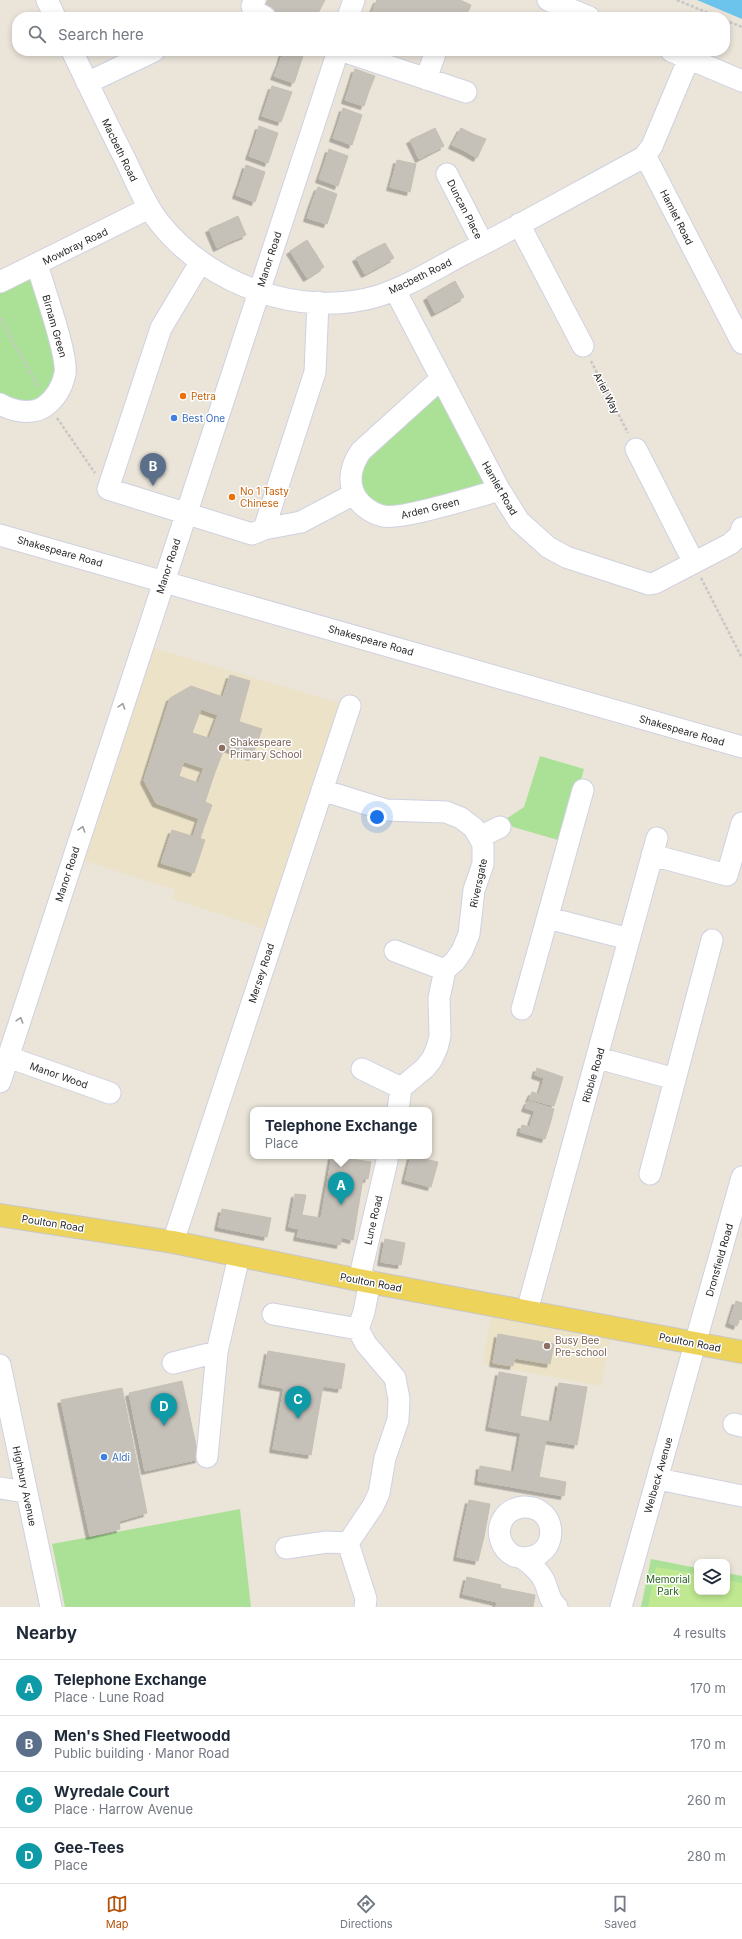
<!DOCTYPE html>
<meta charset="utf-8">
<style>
body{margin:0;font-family:Inter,sans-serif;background:#f6f6f7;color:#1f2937}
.controls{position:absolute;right:12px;bottom:12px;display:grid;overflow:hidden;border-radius:8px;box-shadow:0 2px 6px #0003}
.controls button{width:36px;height:36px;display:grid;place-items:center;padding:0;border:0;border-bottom:1px solid #e0e1e3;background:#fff;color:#1f2937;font:20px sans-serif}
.you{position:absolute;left:377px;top:817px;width:14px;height:14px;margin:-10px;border:3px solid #fff;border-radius:50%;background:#1a73e8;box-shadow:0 0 0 6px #1a73e833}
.badge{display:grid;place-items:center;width:26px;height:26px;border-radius:50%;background:#b45309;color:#fff;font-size:13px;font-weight:700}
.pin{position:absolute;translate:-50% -33px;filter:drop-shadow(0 1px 2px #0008)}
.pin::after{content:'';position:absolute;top:21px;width:14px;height:12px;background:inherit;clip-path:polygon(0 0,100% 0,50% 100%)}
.popup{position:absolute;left:250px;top:1107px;width:182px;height:52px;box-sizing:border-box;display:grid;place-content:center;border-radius:8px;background:#fff;filter:drop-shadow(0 1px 3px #0005);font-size:13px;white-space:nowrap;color:#747a83}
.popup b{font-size:15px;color:#1f2937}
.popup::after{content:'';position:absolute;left:50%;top:100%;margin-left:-8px;border:8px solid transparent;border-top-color:#fff}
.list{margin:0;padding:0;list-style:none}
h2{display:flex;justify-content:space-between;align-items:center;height:52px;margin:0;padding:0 16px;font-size:17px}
h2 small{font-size:13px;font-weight:400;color:#747a83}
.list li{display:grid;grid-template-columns:26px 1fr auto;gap:12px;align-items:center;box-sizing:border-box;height:56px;padding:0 16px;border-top:1px solid #e0e1e3}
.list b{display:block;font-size:15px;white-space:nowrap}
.list p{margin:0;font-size:13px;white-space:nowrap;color:#747a83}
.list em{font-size:13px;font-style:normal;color:#747a83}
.icon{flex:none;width:22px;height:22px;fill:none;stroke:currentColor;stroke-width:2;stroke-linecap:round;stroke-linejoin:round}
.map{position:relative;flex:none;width:742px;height:1607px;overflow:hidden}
.search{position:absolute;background:#fff;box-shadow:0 2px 6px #0003;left:12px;right:12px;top:12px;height:44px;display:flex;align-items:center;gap:10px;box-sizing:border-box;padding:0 14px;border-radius:16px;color:#747a83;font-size:15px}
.sheet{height:276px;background:#fff}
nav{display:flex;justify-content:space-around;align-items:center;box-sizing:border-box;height:56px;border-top:1px solid #e0e1e3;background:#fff;font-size:11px;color:#747a83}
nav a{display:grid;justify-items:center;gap:2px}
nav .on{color:#b45309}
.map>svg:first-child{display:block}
</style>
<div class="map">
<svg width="742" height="1607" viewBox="0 0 742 1607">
<defs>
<filter id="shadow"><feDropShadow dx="-3.5" dy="3.5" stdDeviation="0" flood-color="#0004"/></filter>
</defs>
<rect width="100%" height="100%" fill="#eae4d9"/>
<path fill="#ece2c8" d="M 143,645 L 350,706 L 274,932 L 173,899 L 175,890 L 73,857 Z
M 493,1304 L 613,1327 L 601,1386 L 483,1364 Z"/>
<path fill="#abe196" d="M 35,265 L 65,363 L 48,403 L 0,404 L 0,282 Z
M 434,385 L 499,489 L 394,517 L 351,487 L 350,474 Z
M 540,756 L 584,769 L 565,842 L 513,827 L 506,819 L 524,807 Z
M 240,1509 L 251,1607 L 65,1607 L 52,1544 Z
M 651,1559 L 697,1568 L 697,1592 L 727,1592 L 727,1573 L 742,1576 L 742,1607 L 641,1607 Z"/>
<path fill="#bfe891" d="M 656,1567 L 697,1574 L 697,1592 L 727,1592 L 727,1580 L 742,1583 L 742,1607 L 648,1607 Z"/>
<path fill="#6cc3ec" d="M 697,0 L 742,0 L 742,19 Z"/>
<path fill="#c5c1b9" stroke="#c5c0b3" filter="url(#shadow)" d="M 268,0 L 325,0 L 316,17 L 277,17 L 278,12 L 265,5 Z
M 377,0 L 460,0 L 471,5 L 466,17 L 370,17 Z
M 283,51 L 298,51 L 304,53 L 299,68 L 280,62 Z
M 280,62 L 299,68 L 294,83 L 274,76 Z
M 355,69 L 375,76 L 369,91 L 350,85 Z
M 350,85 L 369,91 L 364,106 L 345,100 Z
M 272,86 L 292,92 L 286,108 L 267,101 Z
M 267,101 L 286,108 L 281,122 L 262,116 Z
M 343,108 L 362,115 L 357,130 L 338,124 Z
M 338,124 L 357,130 L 352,145 L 333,138 Z
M 259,126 L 278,133 L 273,148 L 254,142 Z
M 435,128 L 444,146 L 432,152 L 423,134 Z
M 461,128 L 473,134 L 465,151 L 452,145 Z
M 423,134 L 432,152 L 419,159 L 410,140 Z
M 473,134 L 486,139 L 477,158 L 465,151 Z
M 254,142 L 273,148 L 268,163 L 249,156 Z
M 329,149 L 348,156 L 343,171 L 324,165 Z
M 397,160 L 416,164 L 413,178 L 394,173 Z
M 246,165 L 265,172 L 260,187 L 241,181 Z
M 324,165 L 343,171 L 338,186 L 319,179 Z
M 394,173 L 413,178 L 410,192 L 390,187 Z
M 241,181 L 260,187 L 255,202 L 236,195 Z
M 318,187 L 337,194 L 332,209 L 312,203 Z
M 312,203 L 332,209 L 327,224 L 307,218 Z
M 238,216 L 246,235 L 231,241 L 223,223 Z
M 223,223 L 231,241 L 217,248 L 209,229 Z
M 307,240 L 316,254 L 299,265 L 290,251 Z
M 385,243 L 394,258 L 380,266 L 371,250 Z
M 371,250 L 380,266 L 365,274 L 356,258 Z
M 316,254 L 324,267 L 307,278 L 299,265 Z
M 455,281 L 464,297 L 450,305 L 441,289 Z
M 441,289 L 450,305 L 435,313 L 427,297 Z
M 230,675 L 250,681 L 239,722 L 234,720 L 226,744 L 209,739 L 218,715 L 201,709 L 192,733 L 181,729 L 171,757 L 184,761 L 179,776 L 198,783 L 204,768 L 215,772 L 205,802 L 212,805 L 206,821 L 156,803 L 144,780 L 170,698 L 191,686 L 223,697 Z
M 234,720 L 262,729 L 252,757 L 224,747 Z
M 181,729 L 226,744 L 215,772 L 171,757 Z
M 199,818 L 206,821 L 200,839 L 193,836 Z
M 172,830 L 205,840 L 194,873 L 161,863 Z
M 537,1068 L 563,1077 L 559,1091 L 542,1086 L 544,1078 L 535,1075 Z
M 542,1086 L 559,1091 L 554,1106 L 529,1099 L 532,1092 L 539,1094 Z
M 528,1101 L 554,1109 L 550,1124 L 532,1119 L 535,1111 L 525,1108 Z
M 532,1119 L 550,1124 L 545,1139 L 520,1132 L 522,1125 L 530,1127 Z
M 332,1156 L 371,1162 L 368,1179 L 363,1178 L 353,1240 L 341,1237 L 340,1245 L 297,1237 L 299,1229 L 289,1227 L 295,1194 L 306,1195 L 302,1215 L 321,1218 Z
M 411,1156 L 438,1162 L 431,1187 L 405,1180 Z
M 222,1209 L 271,1218 L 267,1237 L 218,1227 Z
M 385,1239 L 405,1243 L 401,1265 L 381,1262 Z
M 736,1301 L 742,1303 L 742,1320 L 739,1319 L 737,1326 L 729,1323 Z
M 498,1334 L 554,1344 L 550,1364 L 515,1358 L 513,1366 L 493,1363 Z
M 268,1351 L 345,1364 L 341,1389 L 323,1386 L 311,1455 L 273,1449 L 284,1388 L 262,1384 Z
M 499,1372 L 527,1377 L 520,1416 L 552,1422 L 559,1383 L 587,1387 L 577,1445 L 546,1440 L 539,1477 L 566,1482 L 564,1496 L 478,1481 L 480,1466 L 514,1472 L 521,1433 L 489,1427 Z
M 182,1381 L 199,1459 L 145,1471 L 129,1393 Z
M 122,1388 L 147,1513 L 119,1521 L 120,1529 L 90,1536 L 61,1400 Z
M 469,1500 L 490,1504 L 484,1537 L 462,1532 Z
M 462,1532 L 484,1537 L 478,1561 L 457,1557 Z
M 467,1577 L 501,1585 L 497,1602 L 463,1594 Z
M 500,1588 L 535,1595 L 533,1607 L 496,1607 Z"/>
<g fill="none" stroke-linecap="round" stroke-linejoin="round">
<g stroke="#cfd1e1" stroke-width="23">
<path id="minor" d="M 47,0 L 55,17
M 255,0 L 252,6 L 253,10 L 265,17
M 548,0 L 589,17
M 348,17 L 354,0
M 72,51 C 89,86 106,122 124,157 C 135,179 144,203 159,222 C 208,285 301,319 378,296 C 406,287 432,271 458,257 C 521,225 582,190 644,157 L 652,146 L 689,58
M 343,51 L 466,92
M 671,51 L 742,81
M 426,79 L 436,51
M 87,83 L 154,51
M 644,157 L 648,161 L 742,343
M 447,174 L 483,244
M 519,224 L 583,346
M 200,263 L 161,328 L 108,489 L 252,534 L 264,529 L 315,372 L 318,302
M 0,282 L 149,208
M 395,290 L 499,489 L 519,521 L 548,547 L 566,557 L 649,584 L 655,583 L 730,544 L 740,535 L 742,528
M 442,381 L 434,385 L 361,451 C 352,464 348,477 353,491 C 357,503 370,513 383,516 C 402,520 470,498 493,492 L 499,489
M 0,404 C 12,411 31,415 44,407 C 55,399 62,388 65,374 C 68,355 46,295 40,274 L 35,265
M 636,449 L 694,563
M 264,529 L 301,522 L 354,494
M 0,535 L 742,747
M 322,790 L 386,810 L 446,812 L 461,818 L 474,828 L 483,844 L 483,864 L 474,890 L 469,934 L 462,951 L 455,961 L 445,970 L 439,998 L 440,1036 L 437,1048 L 432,1059 L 425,1068 L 401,1088 L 398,1110
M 480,837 L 500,827
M 652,855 L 727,875 L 742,823
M 548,918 L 629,939
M 395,951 L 445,970
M 522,1009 L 583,790
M 8,1057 L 110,1093
M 598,1058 L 675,1079
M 362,1069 L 401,1088
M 0,1082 L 338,51
M 650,1174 L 712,940
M 173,1242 L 350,706
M 359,1280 L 387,1161
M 527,1311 L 657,838
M 273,1314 L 358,1329
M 173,1363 L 217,1352 L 239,1256
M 0,1365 L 51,1607
M 734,1424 L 742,1426
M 207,1457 L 217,1352
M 658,1479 L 742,1496
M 0,1488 L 26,1492
M 286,1548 L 327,1542 L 348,1543
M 523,1558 C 561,1558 559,1505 523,1507 C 515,1508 507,1512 503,1519 C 495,1532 501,1549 514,1556 C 516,1557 520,1557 522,1558 C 528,1561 539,1572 542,1577 C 549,1587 547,1599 557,1607
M 365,1607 L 366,1599 L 348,1543 L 373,1506 L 379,1493 L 385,1458 L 398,1420 L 399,1399 L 395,1378 L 366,1344 L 358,1329 L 364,1312 L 370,1281
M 621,1607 L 742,1177"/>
</g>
<g stroke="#c7c7c7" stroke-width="24">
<path id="major" d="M 0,1215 L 173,1242 L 359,1280 L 742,1352"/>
</g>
<path stroke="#c7c7c7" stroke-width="2.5" stroke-dasharray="3 2" stroke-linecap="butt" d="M 677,0 L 718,17
M 725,20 L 742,27
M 0,318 L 39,388
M 591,361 L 628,433
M 57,418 L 95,473
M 701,578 L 742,658"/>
<use href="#minor" stroke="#fff" stroke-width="21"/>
<use href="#major" stroke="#eed35b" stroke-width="22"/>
</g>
<defs><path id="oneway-chevron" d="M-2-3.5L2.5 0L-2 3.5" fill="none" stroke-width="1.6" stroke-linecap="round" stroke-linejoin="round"/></defs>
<g stroke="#9e9e9e">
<use href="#oneway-chevron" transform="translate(122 706) rotate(-72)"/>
<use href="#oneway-chevron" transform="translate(82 829) rotate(-72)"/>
<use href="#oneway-chevron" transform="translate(20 1020) rotate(-72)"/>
</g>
<g fill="#e8710a" stroke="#fff" stroke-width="1.5">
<circle cx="183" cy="396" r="4"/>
<circle cx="232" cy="497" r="4"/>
</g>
<g fill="#3f7fe0" stroke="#fff" stroke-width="1.5">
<circle cx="174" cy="418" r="4"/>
<circle cx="104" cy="1457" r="4"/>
</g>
<g fill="#8d6e63" stroke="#fff" stroke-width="1.5">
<circle cx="222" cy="748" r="4"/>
<circle cx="547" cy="1346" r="4"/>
</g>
<g text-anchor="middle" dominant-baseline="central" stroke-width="3" stroke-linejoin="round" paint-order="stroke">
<g font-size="10" fill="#282828" stroke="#fff">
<text transform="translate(120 150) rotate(64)">Macbeth Road</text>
<text transform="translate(465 209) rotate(63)">Duncan Place</text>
<text transform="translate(677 217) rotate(63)">Hamlet Road</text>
<text transform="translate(75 246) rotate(-26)">Mowbray Road</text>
<text transform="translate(269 259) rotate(-72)">Manor Road</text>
<text transform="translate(420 276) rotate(-26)">Macbeth Road</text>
<text transform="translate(55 326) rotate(74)">Birnam Green</text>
<text transform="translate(607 393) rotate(63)">Ariel Way</text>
<text transform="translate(500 488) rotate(60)">Hamlet Road</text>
<text transform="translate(430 508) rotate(-14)">Arden Green</text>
<text transform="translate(60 551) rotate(16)">Shakespeare Road</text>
<text transform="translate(168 566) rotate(-72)">Manor Road</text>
<text transform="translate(371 640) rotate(16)">Shakespeare Road</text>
<text transform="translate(682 730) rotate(16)">Shakespeare Road</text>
<text transform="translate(67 874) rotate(-72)">Manor Road</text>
<text transform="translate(478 883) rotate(-78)">Riversgate</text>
<text transform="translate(261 973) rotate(-72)">Mersey Road</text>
<text transform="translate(59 1075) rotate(19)">Manor Wood</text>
<text transform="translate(593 1075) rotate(-74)">Ribble Road</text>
<text transform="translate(373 1220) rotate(-77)">Lune Road</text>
<text transform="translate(53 1223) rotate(9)">Poulton Road</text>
<text transform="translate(719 1260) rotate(-74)">Dronsfield Road</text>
<text transform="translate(371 1282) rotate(11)">Poulton Road</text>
<text transform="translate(690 1342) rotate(11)">Poulton Road</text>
<text transform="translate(658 1475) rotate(-74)">Welbeck Avenue</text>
<text transform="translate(25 1486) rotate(78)">Highbury Avenue</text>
</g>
<g font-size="10" fill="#c56008" stroke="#fff" text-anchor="start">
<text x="191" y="396">Petra</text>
<text x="240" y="491">No 1 Tasty<tspan x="240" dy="12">Chinese</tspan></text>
</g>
<g font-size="10" fill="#366cbe" stroke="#fff" text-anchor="start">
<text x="182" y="418">Best One</text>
<text x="112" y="1457">Aldi</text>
</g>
<g font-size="10" fill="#785e54" stroke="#fff" text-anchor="start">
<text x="230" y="742">Shakespeare<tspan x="230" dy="12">Primary School</tspan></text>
<text x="555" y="1340">Busy Bee<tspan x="555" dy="12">Pre-school</tspan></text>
</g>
<g font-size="10" fill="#25621a" stroke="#fff">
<text x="668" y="1579">Memorial<tspan x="668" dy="12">Park</tspan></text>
</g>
</g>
</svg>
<div class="controls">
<button><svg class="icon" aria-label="layers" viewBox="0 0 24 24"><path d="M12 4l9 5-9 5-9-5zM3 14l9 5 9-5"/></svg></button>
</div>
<div class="you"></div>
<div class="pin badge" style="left:341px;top:1205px;background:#0f9aa8">A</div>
<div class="popup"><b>Telephone Exchange</b>Place</div>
<div class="pin badge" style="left:153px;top:486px;background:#5c6f8a">B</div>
<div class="pin badge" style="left:298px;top:1419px;background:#0f9aa8">C</div>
<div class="pin badge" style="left:164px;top:1426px;background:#0f9aa8">D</div>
<div class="search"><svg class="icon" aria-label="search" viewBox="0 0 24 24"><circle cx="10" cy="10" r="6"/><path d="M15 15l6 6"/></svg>Search here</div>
</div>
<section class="sheet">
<h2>Nearby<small>4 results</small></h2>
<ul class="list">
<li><span class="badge" style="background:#0f9aa8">A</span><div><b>Telephone Exchange</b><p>Place · Lune Road</p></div><em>170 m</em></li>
<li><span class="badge" style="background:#5c6f8a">B</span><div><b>Men's Shed Fleetwoodd</b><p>Public building · Manor Road</p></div><em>170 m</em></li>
<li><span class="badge" style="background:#0f9aa8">C</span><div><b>Wyredale Court</b><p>Place · Harrow Avenue</p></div><em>260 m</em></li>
<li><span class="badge" style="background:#0f9aa8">D</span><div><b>Gee-Tees</b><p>Place</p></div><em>280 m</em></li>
</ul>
</section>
<nav>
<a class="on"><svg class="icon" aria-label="map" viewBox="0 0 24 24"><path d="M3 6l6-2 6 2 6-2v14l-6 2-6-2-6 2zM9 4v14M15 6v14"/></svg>Map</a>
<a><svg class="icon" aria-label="directions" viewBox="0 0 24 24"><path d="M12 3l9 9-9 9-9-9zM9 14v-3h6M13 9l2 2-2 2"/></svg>Directions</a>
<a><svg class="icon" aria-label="saved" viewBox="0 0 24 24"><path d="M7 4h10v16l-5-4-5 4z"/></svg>Saved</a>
</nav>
